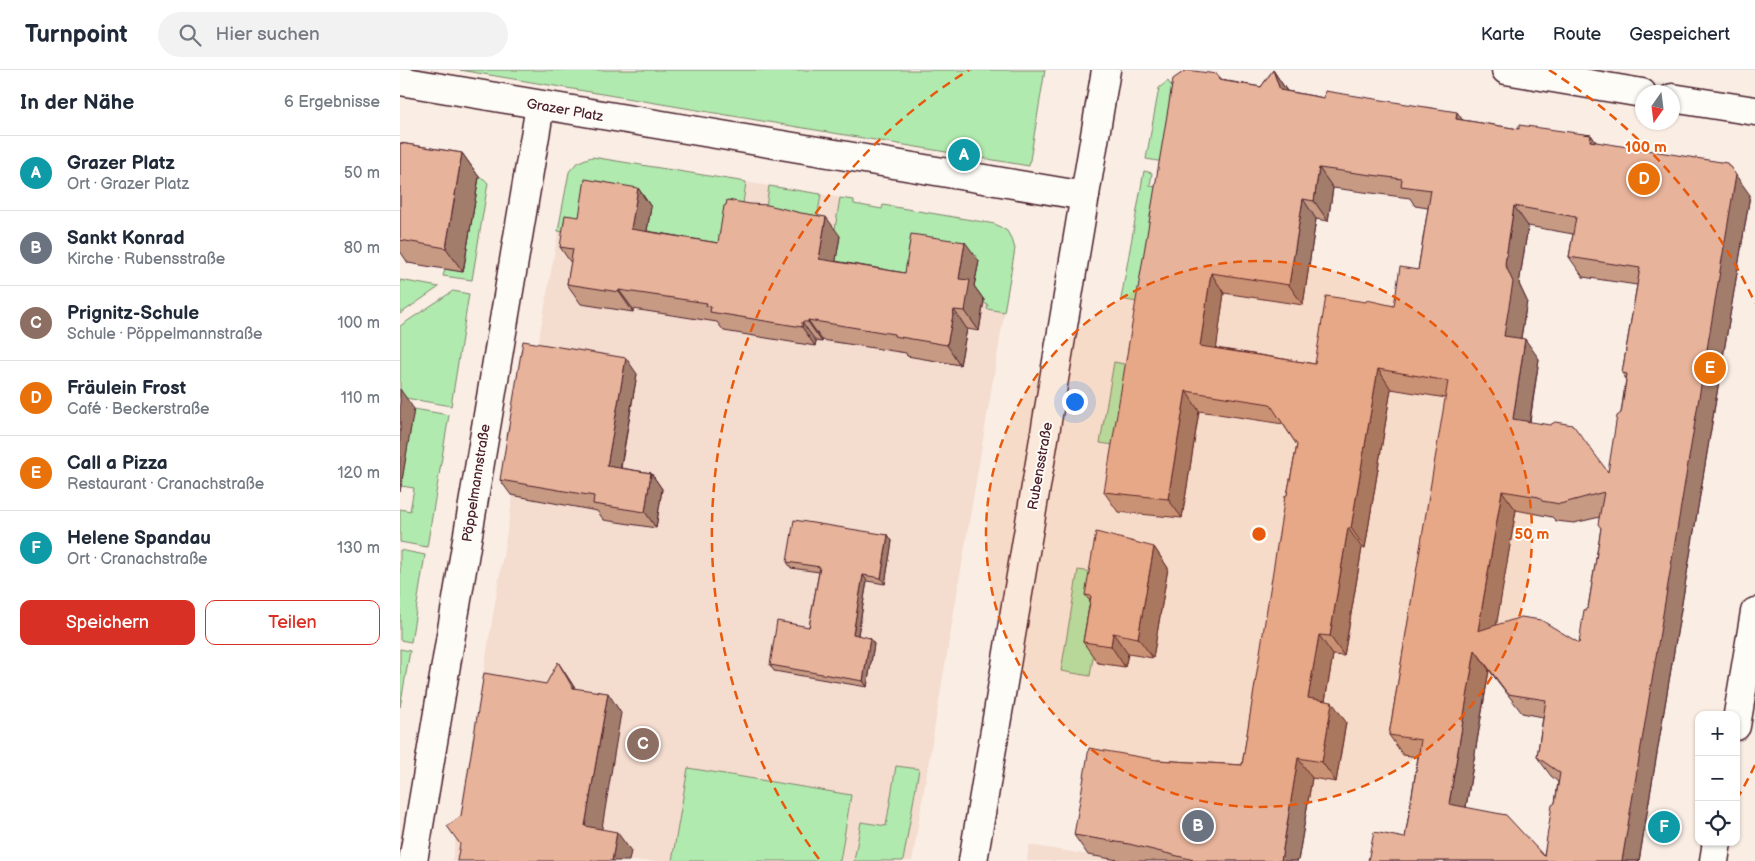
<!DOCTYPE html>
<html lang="de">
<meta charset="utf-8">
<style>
body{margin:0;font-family:"Balsamiq Sans",sans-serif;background:#f2f2f3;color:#1f2937}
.controls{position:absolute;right:15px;bottom:15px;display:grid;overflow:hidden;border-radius:10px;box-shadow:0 1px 4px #0004}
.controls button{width:45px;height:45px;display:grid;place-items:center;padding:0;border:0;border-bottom:1px solid #e0e1e3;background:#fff;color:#1f2937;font:25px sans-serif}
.compass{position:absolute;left:1235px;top:15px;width:45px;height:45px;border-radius:50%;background:#fff;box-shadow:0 1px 4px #0004;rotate:194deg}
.you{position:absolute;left:674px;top:331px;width:18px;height:18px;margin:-12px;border:4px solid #fff;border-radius:50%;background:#1a73e8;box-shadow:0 0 0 8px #1a73e833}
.badge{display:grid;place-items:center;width:32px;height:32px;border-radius:50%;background:#d93025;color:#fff;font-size:16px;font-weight:700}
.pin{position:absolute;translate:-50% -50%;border:2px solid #fff;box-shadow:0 1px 5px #0006}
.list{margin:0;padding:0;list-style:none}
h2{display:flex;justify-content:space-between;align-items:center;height:65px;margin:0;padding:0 20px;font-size:21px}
h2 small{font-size:16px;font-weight:400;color:#747a83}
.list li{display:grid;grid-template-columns:32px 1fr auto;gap:15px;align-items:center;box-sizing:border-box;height:75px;padding:0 20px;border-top:1px solid #e0e1e3}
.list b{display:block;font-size:19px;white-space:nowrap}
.list p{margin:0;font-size:16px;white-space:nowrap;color:#747a83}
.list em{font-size:16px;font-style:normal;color:#747a83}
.actions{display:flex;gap:10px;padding:15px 20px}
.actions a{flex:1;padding:11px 0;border:1px solid #d93025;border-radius:10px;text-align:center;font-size:18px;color:#d93025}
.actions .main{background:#d93025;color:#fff}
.icon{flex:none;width:28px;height:28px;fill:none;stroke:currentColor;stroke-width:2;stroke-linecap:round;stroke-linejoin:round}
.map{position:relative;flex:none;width:1355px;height:791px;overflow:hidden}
header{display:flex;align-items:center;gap:30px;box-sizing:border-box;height:70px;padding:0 25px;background:#fff;border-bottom:1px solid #e0e1e3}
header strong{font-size:24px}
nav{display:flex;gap:28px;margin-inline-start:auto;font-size:18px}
.search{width:350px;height:45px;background:#f2f2f3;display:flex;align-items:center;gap:12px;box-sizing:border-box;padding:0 18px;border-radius:28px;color:#747a83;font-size:19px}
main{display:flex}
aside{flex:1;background:#fff}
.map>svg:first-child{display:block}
</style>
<header>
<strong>Turnpoint</strong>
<div class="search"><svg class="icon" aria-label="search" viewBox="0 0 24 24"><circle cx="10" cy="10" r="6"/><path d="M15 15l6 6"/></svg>Hier suchen</div>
<nav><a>Karte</a><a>Route</a><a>Gespeichert</a></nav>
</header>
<main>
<aside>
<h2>In der Nähe<small>6 Ergebnisse</small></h2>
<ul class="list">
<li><span class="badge" style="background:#0f9aa8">A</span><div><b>Grazer Platz</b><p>Ort · Grazer Platz</p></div><em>50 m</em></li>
<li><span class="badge" style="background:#6b7280">B</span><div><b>Sankt Konrad</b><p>Kirche · Rubensstraße</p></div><em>80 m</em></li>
<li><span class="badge" style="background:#8d6e63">C</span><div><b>Prignitz-Schule</b><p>Schule · Pöppelmannstraße</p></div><em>100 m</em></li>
<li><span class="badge" style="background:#e8710a">D</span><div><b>Fräulein Frost</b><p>Café · Beckerstraße</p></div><em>110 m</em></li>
<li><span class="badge" style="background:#e8710a">E</span><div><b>Call a Pizza</b><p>Restaurant · Cranachstraße</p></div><em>120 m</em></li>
<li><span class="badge" style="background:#0f9aa8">F</span><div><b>Helene Spandau</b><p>Ort · Cranachstraße</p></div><em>130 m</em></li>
</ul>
<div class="actions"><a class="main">Speichern</a><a>Teilen</a></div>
</aside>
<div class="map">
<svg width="1355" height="791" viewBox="0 0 1355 791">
<rect width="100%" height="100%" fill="#f9ede4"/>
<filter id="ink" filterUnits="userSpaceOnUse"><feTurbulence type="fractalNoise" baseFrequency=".02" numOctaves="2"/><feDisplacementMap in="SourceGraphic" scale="10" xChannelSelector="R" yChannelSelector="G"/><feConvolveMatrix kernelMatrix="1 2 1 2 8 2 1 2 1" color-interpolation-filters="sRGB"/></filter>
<g filter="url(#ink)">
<path fill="#f4dcce" d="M 192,87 L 454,130 L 454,134 L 482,139 L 483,135 L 595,154 L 607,161 L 613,172 L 615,179 L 512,791 L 52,791 L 113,426 L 111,426 L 168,107 L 172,97 L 181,90 Z
M 629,775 L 719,790 L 740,791 L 627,791 Z"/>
<path fill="#b1eaae" stroke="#7e846c" d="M 60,0 L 645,0 L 629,96 Z
M 768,11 L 781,32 L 776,94 L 746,89 L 759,18 Z
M 192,87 L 346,112 L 340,155 L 332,192 L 158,161 L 169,102 C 175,93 182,90 192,87 Z
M 744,101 L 752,103 L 750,116 L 772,119 L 752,235 L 721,229 Z
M 79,107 L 84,109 L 88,113 L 72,210 L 43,206 L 45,199 L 63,202 Z
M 369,116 L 421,124 L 415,162 L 364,153 Z
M 440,128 L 454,130 L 454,134 L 482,139 L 483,135 L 595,154 L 607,161 L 613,172 L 615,179 L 604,242 L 587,239 L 588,235 L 584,233 L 584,230 L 572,228 L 578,191 L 519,222 L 433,208 L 439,172 L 434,165 Z
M 0,210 L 39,217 L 0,244 Z
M 53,221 L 69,224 L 51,336 L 0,327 L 0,256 Z
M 714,292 L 735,296 L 728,377 L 700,373 Z
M 14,339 L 49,345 L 27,477 L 0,472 L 0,439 L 10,441 L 14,418 L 1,416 Z
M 0,480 L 25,485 L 11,572 L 0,570 Z
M 678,500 L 707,504 L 690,606 L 661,601 Z
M 0,579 L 10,581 L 0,637 Z
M 496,696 L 519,699 L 503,791 L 454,791 L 461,752 L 486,756 Z
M 288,698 L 451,725 L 440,791 L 272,791 Z"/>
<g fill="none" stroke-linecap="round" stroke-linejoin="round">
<g stroke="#4a1f2b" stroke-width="31">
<path id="street" d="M 1106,0 L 1242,23
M 0,11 L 685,126
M 1272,28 L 1355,41
M 1336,656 L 1355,542
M 13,791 L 140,36
M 1314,791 L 1317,772"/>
</g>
<g stroke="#4a1f2b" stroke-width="31">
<path id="secondary" d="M 573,791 L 706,0"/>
</g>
<use href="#street" stroke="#fdfcf7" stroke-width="28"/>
<use href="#secondary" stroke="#fdfcf7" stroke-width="28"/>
</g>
<path fill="#c79a84" stroke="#4a1f2b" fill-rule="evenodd" d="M 873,0 L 887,21 L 924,28 L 1119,59 L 1191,65 L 1196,72 L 1350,125 L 1239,791 L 968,791 L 1005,768 L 1018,687 L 1003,685 L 989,665 L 1046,328 L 991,319 L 965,478 L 962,478 L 944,586 L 933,585 L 925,631 L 946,652 L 936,712 L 912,708 L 898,791 L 724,791 L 688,785 L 674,765 L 757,690 L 842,695 L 887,425 L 897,375 L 883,354 L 799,341 L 782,448 L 718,442 L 704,422 L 817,4 L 822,10 L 861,17 ZM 933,118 L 1010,128 L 1015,136 L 1028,138 L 1018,200 L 994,236 L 915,294 L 816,278 L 824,223 L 903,235 L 916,149 L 928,151 ZM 1128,156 L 1173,164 L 1169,187 L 1183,207 L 1237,215 L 1222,303 L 1226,309 L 1221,343 L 1208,402 L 1130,352 L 1139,289 L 1121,268 L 1127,231 L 1119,214 ZM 1116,440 L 1152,447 L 1156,451 L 1174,453 L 1200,447 L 1201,458 L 1188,538 L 1179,573 L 1096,555 ZM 1089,600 L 1122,643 L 1143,647 L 1137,687 L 1151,706 L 1158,712 L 1155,733 L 1144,786 L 1066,737 Z
M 0,73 L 62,83 L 79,107 L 63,202 L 8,193 L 0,181 Z
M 238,118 L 251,137 L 247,161 L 318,173 L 440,166 L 435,191 L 505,203 L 579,191 L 574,216 L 584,230 L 579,261 L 567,259 L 560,295 L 507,286 L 506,283 L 422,270 L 422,272 L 416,271 L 415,276 L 324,261 L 317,252 L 233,239 L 233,242 L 181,234 L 167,214 L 171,193 L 160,177 L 179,147 Z
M 237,304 L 221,398 L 251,403 L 262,419 L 256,458 L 204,450 L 197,441 L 111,425 L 100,410 Z
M 488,465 L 492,471 L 485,514 L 467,511 L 458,565 L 474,574 L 467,617 L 374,601 L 370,595 L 409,557 L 419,502 L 391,498 L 387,492 Z
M 754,477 L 768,498 L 753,588 L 728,584 L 725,597 L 698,593 L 683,572 L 690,531 L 685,525 Z"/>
<path fill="#a27d6c" stroke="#4a1f2b" d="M 873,0 L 886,20 L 894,40 L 880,20 Z
M 1057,42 L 1071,62 L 1056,49 Z
M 1191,65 L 1205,85 L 1190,71 Z
M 62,83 L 79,107 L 63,202 L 46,178 Z
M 1327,93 L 1350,125 L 1239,791 L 1222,791 Z
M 919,98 L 933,118 L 928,151 L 914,131 Z
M 238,118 L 251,137 L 244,178 L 231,159 Z
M 903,129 L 916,149 L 903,235 L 889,215 Z
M 1114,136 L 1128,156 L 1119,214 L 1127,231 L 1118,285 L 1104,266 L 1105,194 Z
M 426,147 L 440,166 L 433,208 L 419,189 Z
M 565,172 L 579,191 L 574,216 L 584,230 L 579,261 L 565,241 L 559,209 Z
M 811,203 L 824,223 L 814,296 L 800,276 Z
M 219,220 L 233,239 L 233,242 L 219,222 Z
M 554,240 L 567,259 L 560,295 L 547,275 Z
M 408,250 L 422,270 L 422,272 L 408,252 Z
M 402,252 L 416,271 L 415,276 L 402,257 Z
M 1125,269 L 1139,289 L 1127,368 L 1113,349 Z
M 226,288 L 237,304 L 218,412 L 207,396 Z
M 978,299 L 991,319 L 965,478 L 951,458 Z
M 0,319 L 14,339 L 0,422 Z
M 786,321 L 799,341 L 782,448 L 768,429 Z
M 251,403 L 262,419 L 256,458 L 245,442 Z
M 1102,421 L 1116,440 L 1092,581 L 1078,561 Z
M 948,458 L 962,478 L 944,586 L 930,566 Z
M 488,465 L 492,471 L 485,514 L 481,508 Z
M 754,477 L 768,498 L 753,588 L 738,568 Z
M 463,505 L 467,511 L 457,570 L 453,564 Z
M 713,563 L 728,584 L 725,597 L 711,576 Z
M 919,565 L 933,585 L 922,648 L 908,628 Z
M 470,568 L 474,574 L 467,617 L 463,611 Z
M 1075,580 L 1089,600 L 1063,754 L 1049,734 Z
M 158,592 L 171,612 L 187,637 L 173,618 Z
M 208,623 L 221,643 L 199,776 L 185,756 Z
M 932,632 L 946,652 L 936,712 L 922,692 Z
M 898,688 L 912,708 L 898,791 L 881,791 Z
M 217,762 L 231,781 L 229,791 L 212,791 Z"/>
<path fill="#e7b39a" stroke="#4a1f2b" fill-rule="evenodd" d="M 786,0 L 817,4 L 819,10 L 861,17 L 873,0 L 880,20 L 924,28 L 925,21 L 1057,42 L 1056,49 L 1119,59 L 1119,55 L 1191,65 L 1190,71 L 1327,93 L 1336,105 L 1222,791 L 968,791 L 974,762 L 1005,768 L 1021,670 L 989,665 L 1048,311 L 978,299 L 951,458 L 948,458 L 930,566 L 919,565 L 908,628 L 932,632 L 922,692 L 898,688 L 881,791 L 798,791 L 729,774 L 674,765 L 689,678 L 757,690 L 842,695 L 885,426 L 887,425 L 897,375 L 870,334 L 786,321 L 768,429 L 704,422 L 773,9 ZM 919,98 L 1002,109 L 1001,116 L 1031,120 L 1018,200 L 1000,197 L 994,236 L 967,230 L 966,232 L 926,226 L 915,294 L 800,276 L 811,203 L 889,215 L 903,129 L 914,131 ZM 1114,136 L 1176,147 L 1169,187 L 1240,198 L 1222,303 L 1227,304 L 1221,343 L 1217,346 L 1208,402 L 1173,355 L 1155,352 L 1150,355 L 1113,349 L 1125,269 L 1104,266 L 1113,212 L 1105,194 ZM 1102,421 L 1139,427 L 1142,431 L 1160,434 L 1204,422 L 1198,454 L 1201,458 L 1188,538 L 1184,540 L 1179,573 L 1141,550 L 1121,547 L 1078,561 ZM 1075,580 L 1108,624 L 1146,630 L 1137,687 L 1160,703 L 1155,733 L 1152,735 L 1144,786 L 1106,745 L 1049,734 Z
M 0,73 L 62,83 L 46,178 L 0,170 Z
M 185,109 L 238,118 L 231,159 L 318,173 L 324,136 L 326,135 L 327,130 L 350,134 L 368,135 L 401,143 L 426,147 L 419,189 L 505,203 L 511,164 L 565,172 L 559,209 L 570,210 L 565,241 L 554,240 L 547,275 L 494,266 L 494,264 L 408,250 L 408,252 L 402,252 L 402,257 L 310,242 L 311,237 L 306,236 L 307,233 L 219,220 L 219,222 L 167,214 L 173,179 L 160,177 L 165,145 L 179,147 Z
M 123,271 L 226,288 L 207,396 L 251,403 L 245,442 L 193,434 L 194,426 L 100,410 Z
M 394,450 L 488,465 L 481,508 L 463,505 L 453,564 L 470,568 L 463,611 L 370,595 L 377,551 L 409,557 L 420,497 L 387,492 Z
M 696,462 L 754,477 L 738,568 L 713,563 L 711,576 L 683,572 L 691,526 L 685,525 Z
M 158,592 L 173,618 L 208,623 L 185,756 L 217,762 L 212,791 L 57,791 L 60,774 L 47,756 L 61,746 L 84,603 L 146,614 Z"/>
</g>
<circle cx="859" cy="464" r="273" fill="#e8590c" fill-opacity=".12"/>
<g fill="none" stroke="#e8590c" stroke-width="2.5" stroke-dasharray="9 6">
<circle cx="859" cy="464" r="273"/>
<path d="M1355 695A547 547 0 0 1 1337 729M419 789A547 547 0 0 1 569 0M1149 0A547 547 0 0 1 1355 233"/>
</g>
<g text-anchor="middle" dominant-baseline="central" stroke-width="4" stroke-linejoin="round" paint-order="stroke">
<g font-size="14" fill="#4a1f2b" stroke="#fdfcf7">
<text transform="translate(165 40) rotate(10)">Grazer Platz</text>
<text transform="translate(640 396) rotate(-80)">Rubensstraße</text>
<text transform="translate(76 413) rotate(-81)">Pöppelmannstraße</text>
</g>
</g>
<circle cx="859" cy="464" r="8" fill="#e8590c" stroke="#fdfcf7" stroke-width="2.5"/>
<g font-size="15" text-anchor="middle" font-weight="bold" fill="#e8590c" stroke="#fdfcf7" stroke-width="4" stroke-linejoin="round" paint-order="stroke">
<text x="1246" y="82">100 m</text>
<text x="1132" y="469">50 m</text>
</g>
</svg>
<div class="controls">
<button>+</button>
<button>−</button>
<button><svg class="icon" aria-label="locate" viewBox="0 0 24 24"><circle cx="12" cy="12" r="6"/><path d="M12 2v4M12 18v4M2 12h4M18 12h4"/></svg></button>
</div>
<svg class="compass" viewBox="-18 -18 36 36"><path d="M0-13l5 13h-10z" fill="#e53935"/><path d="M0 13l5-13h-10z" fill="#747a83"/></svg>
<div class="you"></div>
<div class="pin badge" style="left:564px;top:85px;background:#0f9aa8">A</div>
<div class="pin badge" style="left:798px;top:756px;background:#6b7280">B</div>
<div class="pin badge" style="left:243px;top:674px;background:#8d6e63">C</div>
<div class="pin badge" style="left:1244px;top:109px;background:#e8710a">D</div>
<div class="pin badge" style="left:1310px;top:298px;background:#e8710a">E</div>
<div class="pin badge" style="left:1264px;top:757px;background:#0f9aa8">F</div>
</div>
</main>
